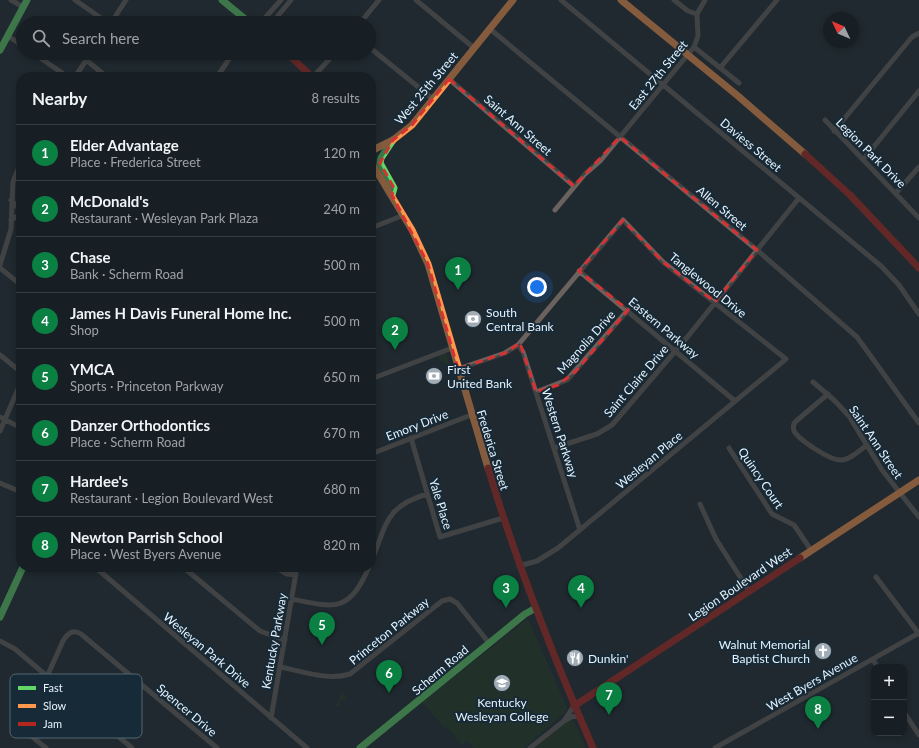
<!DOCTYPE html>
<meta charset="utf-8">
<style>
body{margin:0;font-family:Lato,sans-serif;background:#20272c;color:#f1f3f6}
.controls{position:absolute;right:12px;bottom:12px;display:grid;overflow:hidden;border-radius:8px;box-shadow:0 2px 6px #0003}
.controls button{width:36px;height:36px;display:grid;place-items:center;padding:0;border:0;border-bottom:1px solid #363d41;background:#171f24;color:#f1f3f6;font:20px sans-serif}
.compass{position:absolute;left:823px;top:12px;width:36px;height:36px;border-radius:50%;background:#171f24;box-shadow:0 2px 6px #0003;rotate:314deg}
.you{position:absolute;left:537px;top:287px;width:14px;height:14px;margin:-10px;border:3px solid #fff;border-radius:50%;background:#1a73e8;box-shadow:0 0 0 6px #1a73e833}
.badge{display:grid;place-items:center;width:26px;height:26px;border-radius:50%;background:#0b8043;color:#fff;font-size:13px;font-weight:700}
.pin{position:absolute;translate:-50% -33px;filter:drop-shadow(0 1px 2px #0008)}
.pin::after{content:'';position:absolute;top:21px;width:14px;height:12px;background:inherit;clip-path:polygon(0 0,100% 0,50% 100%)}
.list{margin:0;padding:0;list-style:none}
h2{display:flex;justify-content:space-between;align-items:center;height:52px;margin:0;padding:0 16px;font-size:17px}
h2 small{font-size:13px;font-weight:400;color:#9ea2a6}
.list li{display:grid;grid-template-columns:26px 1fr auto;gap:12px;align-items:center;box-sizing:border-box;height:56px;padding:0 16px;border-top:1px solid #363d41}
.list b{display:block;font-size:15px;white-space:nowrap}
.list p{margin:0;font-size:13px;white-space:nowrap;color:#9ea2a6}
.list em{font-size:13px;font-style:normal;color:#9ea2a6}
.icon{flex:none;width:22px;height:22px;fill:none;stroke:currentColor;stroke-width:2;stroke-linecap:round;stroke-linejoin:round}
.map{position:relative;flex:none;width:919px;height:748px;overflow:hidden}
.search{position:absolute;background:#171f24;box-shadow:0 2px 6px #0003;left:16px;top:16px;width:360px;height:44px;display:flex;align-items:center;gap:10px;box-sizing:border-box;padding:0 14px;border-radius:22px;color:#9ea2a6;font-size:15px}
.panel{position:absolute;background:#171f24;box-shadow:0 2px 6px #0003;left:16px;top:72px;width:360px;height:500px;border-radius:16px}
.map>svg:first-child{display:block}
</style>
<div class="map">
<svg width="919" height="748" viewBox="0 0 919 748">
<rect width="100%" height="100%" fill="#1f2930"/>
<path fill="#273925" d="M 446,353 L 451,370 L 449,370 L 446,364 L 439,360 L 438,355 Z
M 528,619 L 567,708 L 565,712 L 524,748 L 474,748 L 467,741 L 462,745 L 447,727 L 445,728 L 422,702 Z
M 342,691 L 346,699 L 340,701 L 340,705 L 335,707 L 335,704 L 338,704 Z
M 569,719 L 574,722 L 586,748 L 535,748 Z"/>
<g fill="none" stroke-linecap="round" stroke-linejoin="round">
<path stroke="#6b615d" stroke-width="5" d="M 11,0 L 23,7
M 75,0 L 108,23
M 416,0 L 474,48
M 561,0 L 881,266 L 899,285 L 919,314
M 674,0 L 688,11 L 697,14
M 111,23 L 126,0
M 264,23 L 264,19 L 281,0
M 272,23 L 291,0
M 360,23 L 379,0
M 490,29 L 757,250 L 857,337 L 919,423
M 8,36 L 23,46
M 369,47 L 433,99
M 694,47 L 739,83
M 33,53 L 68,77
M 86,60 L 107,77
M 720,68 L 777,0
M 75,77 L 91,53
M 217,77 L 233,53
M 313,77 L 335,53
M 449,79 L 574,186
M 825,120 L 919,218
M 834,131 L 912,37 L 919,33
M 863,160 L 919,91
M 896,193 L 919,167
M 11,200 L 21,211
M 555,210 L 585,174 L 601,160 L 694,47 L 698,36 L 697,14 L 705,0
M 11,220 L 21,214
M 371,228 L 404,215
M 0,265 L 11,229 L 13,182 L 21,162
M 0,268 L 21,285
M 579,271 L 735,401
M 518,345 L 523,352 L 580,530
M 0,355 L 21,372
M 458,369 L 505,353 L 518,345 L 623,220 L 663,262 L 786,359 L 558,548 L 537,561 L 519,566
M 371,379 L 452,348
M 813,382 L 835,401 L 849,416 L 882,470 L 919,517
M 536,392 L 567,380 L 628,310
M 828,394 L 795,422 C 793,425 793,428 794,431 C 799,440 831,461 841,460 C 850,460 860,450 867,445
M 0,417 L 21,428
M 0,431 L 21,382
M 411,438 L 440,537 L 503,518
M 554,448 L 597,434 L 612,425 L 689,335 L 799,198
M 729,448 L 772,514 L 794,525 L 811,550
M 371,454 L 471,415
M 0,483 L 21,492
M 700,504 L 716,539 L 749,591
M 371,562 C 387,525 384,507 427,494
M 95,567 L 307,748
M 183,567 L 260,631 L 285,640
M 275,567 L 287,574 L 296,575
M 876,577 L 919,634
M 292,599 C 334,608 349,613 369,567
M 0,641 L 15,649 L 132,748
M 873,659 L 877,667
M 280,667 C 302,671 328,681 350,674 L 442,601 L 450,599 L 457,603 L 489,643
M 904,712 L 919,735
M 271,718 L 297,567
M 564,721 L 571,717 L 579,716
M 46,748 C 38,741 25,734 26,723 L 63,641 C 68,633 73,629 81,634 L 217,748
M 530,748 L 564,721 L 574,706
M 715,748 L 919,633"/>
<path stroke="#63d668" stroke-width="7" d="M 222,0 L 250,23
M 0,50 L 27,0
M 392,195 L 394,188 L 380,163 L 381,158 L 393,140
M 0,617 L 23,567
M 360,748 L 525,614 L 534,609"/>
<path stroke="#ff974d" stroke-width="7" d="M 621,0 L 738,96 L 805,154
M 371,151 L 393,140 L 412,125 L 513,0
M 371,162 L 412,230 L 428,264 L 488,468
M 800,558 L 919,480"/>
<path stroke="#b3261e" stroke-width="7" d="M 287,53 L 312,77
M 805,154 L 850,195 L 919,268
M 488,468 C 517,565 553,656 593,748
M 574,706 L 800,558"/>
</g>
<path d="M0 0H919V748H0ZM 449,79 L 574,186 L 620,137 L 757,250 L 715,302 L 663,262 L 623,220 L 579,271 L 628,310 L 575,372 L 558,385 L 536,392 L 520,343 L 505,353 L 458,369 L 428,264 L 392,195 L 394,188 L 380,163 L 393,140 L 412,125 Z" fill="#1f2930" fill-opacity=".55" fill-rule="evenodd"/>
<path fill="none" stroke="#d73233" stroke-width="3" stroke-dasharray="8 5" stroke-linejoin="round" d="M 449,79 L 574,186 L 620,137 L 757,250 L 715,302 L 663,262 L 623,220 L 579,271 L 628,310 L 575,372 L 558,385 L 536,392 L 520,343 L 505,353 L 458,369 L 428,264 L 392,195 L 394,188 L 380,163 L 393,140 L 412,125 Z"/>
<defs>
<g id="bank-disc" transform="scale(0.9)"><circle r="9.5" fill="#a1acb5" stroke="#172a38"/><path d="M-6-4H6V4H-6ZM0-2.3a2.3 2.3 0 1 0 0 4.6a2.3 2.3 0 1 0 0-4.6Z" fill="#fff"/></g>
<g id="church-disc" transform="scale(0.9)"><circle r="9.5" fill="#a1acb5" stroke="#172a38"/><path d="M-1.2-6h2.4v3.5h3.3v2.4h-3.3V6h-2.4V-.1h-3.3v-2.4h3.3Z" fill="#fff"/></g>
<g id="restaurant-disc" transform="scale(0.9)"><circle r="9.5" fill="#a1acb5" stroke="#172a38"/><path d="M-5-6h1v4h1v-4h1v4h1v-4h1v5L-1.5 .5V6h-2V.5L-5-1ZM5-6V6H3V1.5H1.5Q1.5-4 5-6Z" fill="#fff"/></g>
<g id="university-disc" transform="scale(0.9)"><circle r="9.5" fill="#a1acb5" stroke="#172a38"/><path d="M0-5L7-2L0 1L-7-2ZM-4 1L0 2.5L4 1V4Q0 6-4 4Z" fill="#fff"/></g>
</defs>
<g fill-rule="evenodd">
<use href="#bank-disc" x="473" y="319"/>
<use href="#bank-disc" x="434" y="376"/>
<use href="#church-disc" x="823" y="651"/>
<use href="#restaurant-disc" x="575" y="658"/>
<use href="#university-disc" x="502" y="683"/>
</g>
<g text-anchor="middle" dominant-baseline="central" stroke-width="4" stroke-linejoin="round" paint-order="stroke">
<g font-size="12" fill="#e7f3fc" stroke="#172a38">
<text transform="translate(658 75) rotate(-51)">East 27th Street</text>
<text transform="translate(426 88) rotate(-50)">West 25th Street</text>
<text transform="translate(518 125) rotate(41)">Saint Ann Street</text>
<text transform="translate(751 145) rotate(40)">Daviess Street</text>
<text transform="translate(871 153) rotate(45)">Legion Park Drive</text>
<text transform="translate(722 208) rotate(40)">Allen Street</text>
<text transform="translate(708 285) rotate(39)">Tanglewood Drive</text>
<text transform="translate(664 328) rotate(40)">Eastern Parkway</text>
<text transform="translate(586 342) rotate(-48)">Magnolia Drive</text>
<text transform="translate(636 381) rotate(-49)">Saint Claire Drive</text>
<text transform="translate(417 425) rotate(-21)">Emory Drive</text>
<text transform="translate(560 433) rotate(72)">Western Parkway</text>
<text transform="translate(876 442) rotate(56)">Saint Ann Street</text>
<text transform="translate(493 450) rotate(73)">Frederica Street</text>
<text transform="translate(649 460) rotate(-40)">Wesleyan Place</text>
<text transform="translate(761 478) rotate(56)">Quincy Court</text>
<text transform="translate(441 504) rotate(73)">Yale Place</text>
<text transform="translate(740 584) rotate(-34)">Legion Boulevard West</text>
<text transform="translate(389 631) rotate(-39)">Princeton Parkway</text>
<text transform="translate(274 641) rotate(-80)">Kentucky Parkway</text>
<text transform="translate(207 650) rotate(40)">Wesleyan Park Drive</text>
<text transform="translate(440 670) rotate(-40)">Scherm Road</text>
<text transform="translate(812 682) rotate(-30)">West Byers Avenue</text>
<text transform="translate(187 710) rotate(40)">Spencer Drive</text>
</g>
<g font-size="12" fill="#e7f3fc" stroke="#172a38" text-anchor="start">
<text x="486" y="312">South<tspan x="486" dy="14">Central Bank</tspan></text>
<text x="447" y="369">First<tspan x="447" dy="14">United Bank</tspan></text>
<text x="810" y="644" text-anchor="end">Walnut Memorial<tspan x="810" dy="14">Baptist Church</tspan></text>
<text x="588" y="658">Dunkin'</text>
<text x="502" y="702" text-anchor="middle">Kentucky<tspan x="502" dy="14">Wesleyan College</tspan></text>
</g>
</g>
<rect x="10" y="674" width="132" height="64" rx="6" fill="#172a38" stroke="#556673" stroke-width="1"/>
<rect x="18" y="686" width="18" height="4" fill="#63d668"/>
<rect x="18" y="704" width="18" height="4" fill="#ff974d"/>
<rect x="18" y="722" width="18" height="4" fill="#b3261e"/>
<g font-size="11" fill="#e7f3fc">
<text x="43" y="692">Fast</text>
<text x="43" y="710">Slow</text>
<text x="43" y="728">Jam</text>
</g>
</svg>
<div class="controls">
<button>+</button>
<button>−</button>
</div>
<svg class="compass" viewBox="-18 -18 36 36"><path d="M0-13l5 13h-10z" fill="#e53935"/><path d="M0 13l5-13h-10z" fill="#9ea2a6"/></svg>
<div class="you"></div>
<div class="pin badge" style="left:458px;top:290px">1</div>
<div class="pin badge" style="left:395px;top:350px">2</div>
<div class="pin badge" style="left:506px;top:608px">3</div>
<div class="pin badge" style="left:581px;top:608px">4</div>
<div class="pin badge" style="left:322px;top:645px">5</div>
<div class="pin badge" style="left:389px;top:693px">6</div>
<div class="pin badge" style="left:609px;top:715px">7</div>
<div class="pin badge" style="left:818px;top:729px">8</div>
<div class="search"><svg class="icon" aria-label="search" viewBox="0 0 24 24"><circle cx="10" cy="10" r="6"/><path d="M15 15l6 6"/></svg>Search here</div>
<section class="panel">
<h2>Nearby<small>8 results</small></h2>
<ul class="list">
<li><span class="badge">1</span><div><b>Elder Advantage</b><p>Place · Frederica Street</p></div><em>120 m</em></li>
<li><span class="badge">2</span><div><b>McDonald's</b><p>Restaurant · Wesleyan Park Plaza</p></div><em>240 m</em></li>
<li><span class="badge">3</span><div><b>Chase</b><p>Bank · Scherm Road</p></div><em>500 m</em></li>
<li><span class="badge">4</span><div><b>James H Davis Funeral Home Inc.</b><p>Shop</p></div><em>500 m</em></li>
<li><span class="badge">5</span><div><b>YMCA</b><p>Sports · Princeton Parkway</p></div><em>650 m</em></li>
<li><span class="badge">6</span><div><b>Danzer Orthodontics</b><p>Place · Scherm Road</p></div><em>670 m</em></li>
<li><span class="badge">7</span><div><b>Hardee's</b><p>Restaurant · Legion Boulevard West</p></div><em>680 m</em></li>
<li><span class="badge">8</span><div><b>Newton Parrish School</b><p>Place · West Byers Avenue</p></div><em>820 m</em></li>
</ul>
</section>
</div>
